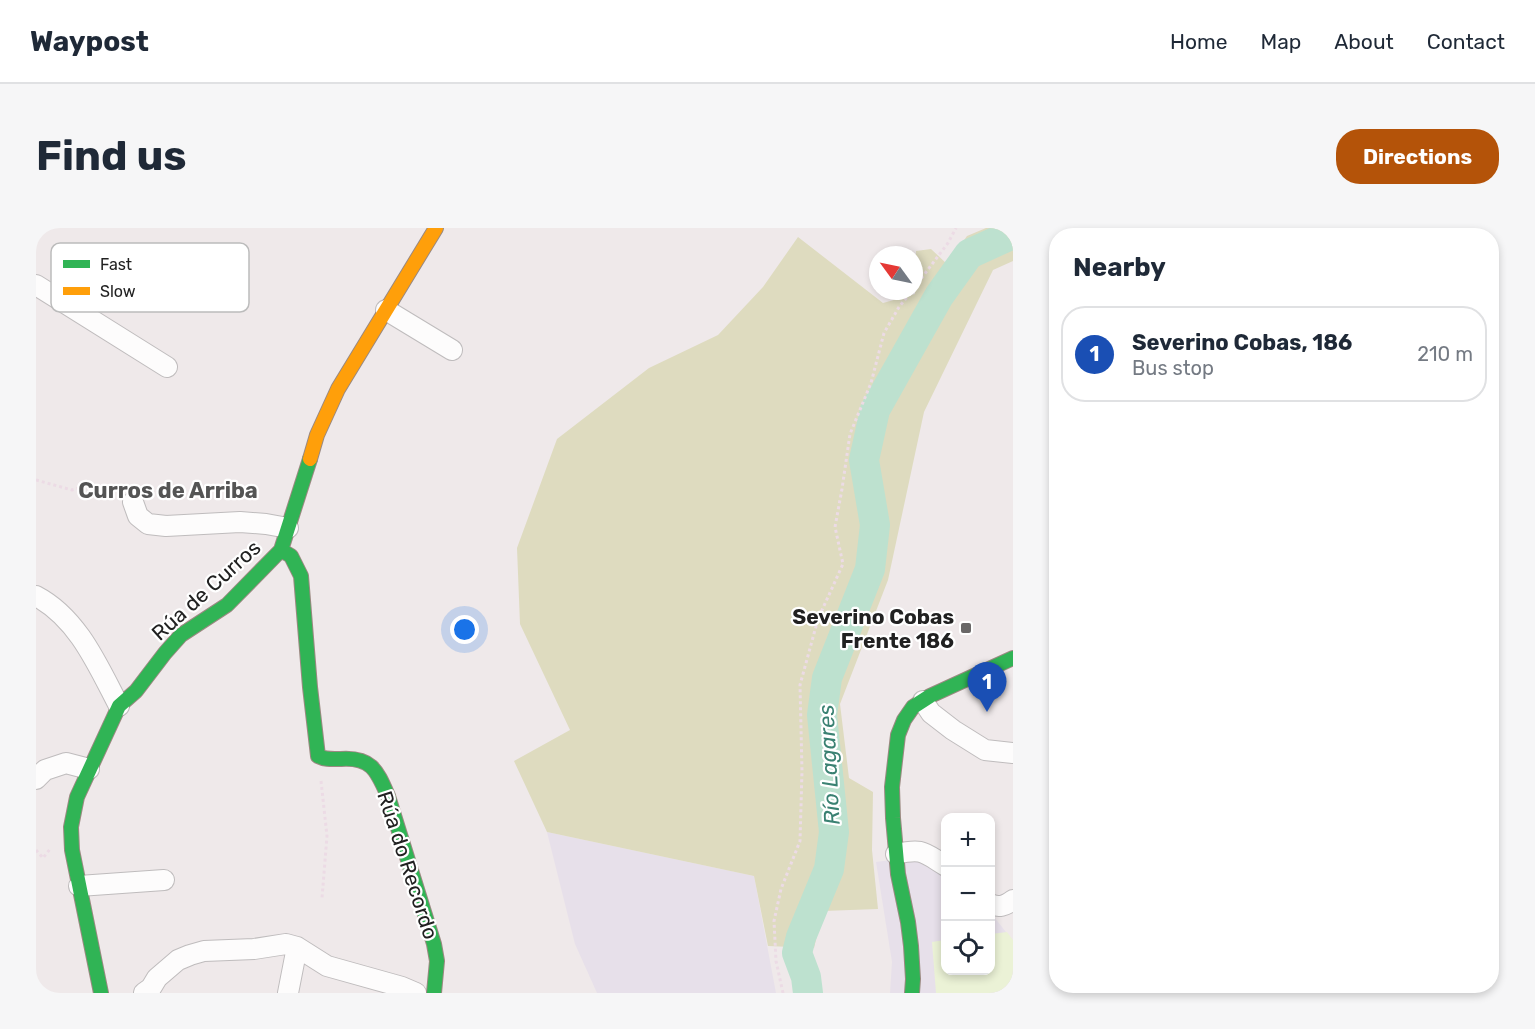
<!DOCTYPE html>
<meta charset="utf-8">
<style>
body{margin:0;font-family:Rubik,sans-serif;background:#f6f6f7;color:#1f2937}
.controls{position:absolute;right:18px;bottom:18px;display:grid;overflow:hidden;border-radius:12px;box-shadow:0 3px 9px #0003}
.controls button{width:54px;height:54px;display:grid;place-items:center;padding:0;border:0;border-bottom:2px solid #e0e1e3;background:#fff;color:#1f2937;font:30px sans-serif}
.compass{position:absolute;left:833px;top:18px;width:54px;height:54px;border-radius:50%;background:#fff;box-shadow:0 3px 9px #0003;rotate:303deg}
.you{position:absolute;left:429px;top:402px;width:21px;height:21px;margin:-15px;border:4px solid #fff;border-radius:50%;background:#1a73e8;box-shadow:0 0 0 9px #1a73e833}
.badge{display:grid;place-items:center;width:39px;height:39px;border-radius:50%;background:#b45309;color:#fff;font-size:20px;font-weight:700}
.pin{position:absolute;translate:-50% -50px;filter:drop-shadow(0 2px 3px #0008)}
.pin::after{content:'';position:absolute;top:32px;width:21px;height:18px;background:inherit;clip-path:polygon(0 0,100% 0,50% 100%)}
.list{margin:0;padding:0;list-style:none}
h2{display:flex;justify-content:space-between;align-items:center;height:78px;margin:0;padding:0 24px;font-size:26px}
h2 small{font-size:20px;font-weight:400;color:#747a83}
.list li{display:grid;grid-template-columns:39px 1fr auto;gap:18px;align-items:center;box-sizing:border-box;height:96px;margin:0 12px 12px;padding:0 12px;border:2px solid #e0e1e3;border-radius:24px}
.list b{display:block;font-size:22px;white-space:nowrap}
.list p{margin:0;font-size:20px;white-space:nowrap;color:#747a83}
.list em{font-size:20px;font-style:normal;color:#747a83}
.icon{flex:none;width:33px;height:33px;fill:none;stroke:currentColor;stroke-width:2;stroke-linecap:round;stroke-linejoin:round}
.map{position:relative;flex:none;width:977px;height:765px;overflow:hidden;border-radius:24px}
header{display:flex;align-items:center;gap:36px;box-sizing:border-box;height:84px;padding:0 30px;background:#fff;border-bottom:2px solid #e0e1e3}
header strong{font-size:28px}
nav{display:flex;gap:33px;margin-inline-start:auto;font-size:21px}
.intro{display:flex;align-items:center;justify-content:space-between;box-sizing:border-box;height:144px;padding:0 36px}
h1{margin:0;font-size:42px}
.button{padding:15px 27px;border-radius:24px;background:#b45309;color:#fff;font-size:21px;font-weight:700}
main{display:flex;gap:36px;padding:0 36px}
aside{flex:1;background:#fff;border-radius:24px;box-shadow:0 3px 9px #0003}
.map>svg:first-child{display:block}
</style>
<header>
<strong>Waypost</strong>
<nav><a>Home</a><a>Map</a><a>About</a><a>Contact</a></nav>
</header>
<div class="intro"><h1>Find us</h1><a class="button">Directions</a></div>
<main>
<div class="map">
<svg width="977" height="765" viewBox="0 0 977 765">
<rect width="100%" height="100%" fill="#efe9ea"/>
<path fill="#e7e0ea" d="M 511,604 L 718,648 L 740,765 L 561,765 L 539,716 Z
M 885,628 L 909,643 L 910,742 L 954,742 L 955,685 L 977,713 L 977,765 L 854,765 L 856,734 L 840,634 Z"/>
<path fill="#dedbbf" d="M 950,0 L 977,0 L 977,33 L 957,42 L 888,184 L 852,352 L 804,476 L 813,550 L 837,564 L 836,622 L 842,681 L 787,683 L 778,720 L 732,718 L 718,648 L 511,604 L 478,533 L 534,502 L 484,396 L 481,320 L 521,211 L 613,140 L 682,107 L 727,59 L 762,9 L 847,75 L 879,66 L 880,23 L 895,21 L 911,36 L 931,8 Z"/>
<path fill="#ebf2d6" d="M 971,704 L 977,712 L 977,765 L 900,765 L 896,714 L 909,712 L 910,742 L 954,742 L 955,706 Z"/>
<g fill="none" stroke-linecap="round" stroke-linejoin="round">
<path stroke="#bde1cf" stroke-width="30" d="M 772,765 L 770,749 L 761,725 L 765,709 L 793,641 L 798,604 L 786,487 L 791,450 L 834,341 L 839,297 L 828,232 L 839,182 L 903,68 L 933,26 L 977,6"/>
<g stroke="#bfbcbd" stroke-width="22">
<path id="street" d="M 0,57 L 131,139
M 350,82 L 416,122
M 97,274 L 102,288 L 112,296 L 130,298 L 204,294 L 230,296 L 252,300
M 0,368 C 42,390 62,438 83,478
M 887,473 L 895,485 L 917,502 L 949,522 L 977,525
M 0,551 L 9,542 L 30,535 L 53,541
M 860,626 C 887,620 887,624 910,638
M 43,658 L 128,652
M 954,676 C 963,680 969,678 977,672
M 108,765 L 115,760 L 121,750 L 142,732 L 154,727 L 168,723 L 218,721 L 250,716 L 261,719 L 291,738 L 366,759 L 380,765
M 252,765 L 261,719"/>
</g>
<g stroke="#9a8981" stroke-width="16">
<path id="fast" d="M 245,322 L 255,328 L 265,348 L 274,459 L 282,528 C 290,532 296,531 305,531 C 336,529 341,543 352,568 L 398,716 L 401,733 L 398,765
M 65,765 L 36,622 L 35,599 L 41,569 L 83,478 L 100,463 L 129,425 L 145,407 L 191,377 L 245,322 L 274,231
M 876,765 L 877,751 L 875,718 L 872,694 L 862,646 L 857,590 L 856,559 L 862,507 L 868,492 L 877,479 L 894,468 L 977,430"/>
</g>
<g stroke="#9a8981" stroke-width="16">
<path id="slow" d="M 274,231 L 281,207 L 302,161 L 400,0"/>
</g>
<path stroke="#ecdbe5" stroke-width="3" stroke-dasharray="3 3" stroke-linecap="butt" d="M 878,60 L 912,15 L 920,0
M 0,252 L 36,262 L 47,259 L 83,265
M 285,553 L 291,608 L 286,670
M 0,622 L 7,630 L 14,621
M 747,765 L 740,733 L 738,693 L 745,661 L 764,613 L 766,543 L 764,457 L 782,391 L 807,336 L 799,299 L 806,261 L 814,206 L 835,155 L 848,105 L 863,79 L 876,63"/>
<use href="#street" stroke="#fdfcfc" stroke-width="20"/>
<use href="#fast" stroke="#30b455" stroke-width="14"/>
<use href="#slow" stroke="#ff9f0a" stroke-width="14"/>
</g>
<rect fill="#696767" stroke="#fff" stroke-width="2" x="924" y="394" width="12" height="12" rx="3"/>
<g text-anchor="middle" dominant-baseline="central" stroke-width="4.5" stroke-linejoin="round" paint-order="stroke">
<g font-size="21" fill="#212121" stroke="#fff">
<text transform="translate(170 362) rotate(-42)">Rúa de Curros</text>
<text transform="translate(372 637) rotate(72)">Rúa do Recordo</text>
</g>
<g font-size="21" font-weight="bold" fill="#212121" stroke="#fff" text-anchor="end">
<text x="918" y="388">Severino Cobas<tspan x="918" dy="24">Frente 186</tspan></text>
</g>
<g font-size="22" font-weight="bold" fill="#545454" stroke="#fff">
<text x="132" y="262">Curros de Arriba</text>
</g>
<g font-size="22" font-style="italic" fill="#3a8172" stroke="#fff">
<text transform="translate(793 537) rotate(-93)">Río Lagares</text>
</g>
</g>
<rect x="15" y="15" width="198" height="69" rx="9" fill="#fff" stroke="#bcbcbc" stroke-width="1.5"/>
<rect x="27" y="32" width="27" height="8" fill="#30b455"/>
<rect x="27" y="59" width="27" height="8" fill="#ff9f0a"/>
<g font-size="16" fill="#212121">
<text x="64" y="42">Fast</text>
<text x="64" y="69">Slow</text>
</g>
</svg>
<div class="controls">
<button>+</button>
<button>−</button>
<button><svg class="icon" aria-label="locate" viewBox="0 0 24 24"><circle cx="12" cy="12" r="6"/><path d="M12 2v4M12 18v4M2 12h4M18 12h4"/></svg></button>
</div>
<svg class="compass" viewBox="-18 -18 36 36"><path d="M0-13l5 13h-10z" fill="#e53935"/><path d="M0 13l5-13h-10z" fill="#747a83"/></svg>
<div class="you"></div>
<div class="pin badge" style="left:951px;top:484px;background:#1a4fb4">1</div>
</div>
<aside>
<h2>Nearby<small></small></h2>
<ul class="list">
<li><span class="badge" style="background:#1a4fb4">1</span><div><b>Severino Cobas, 186</b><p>Bus stop</p></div><em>210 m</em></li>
</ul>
</aside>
</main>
